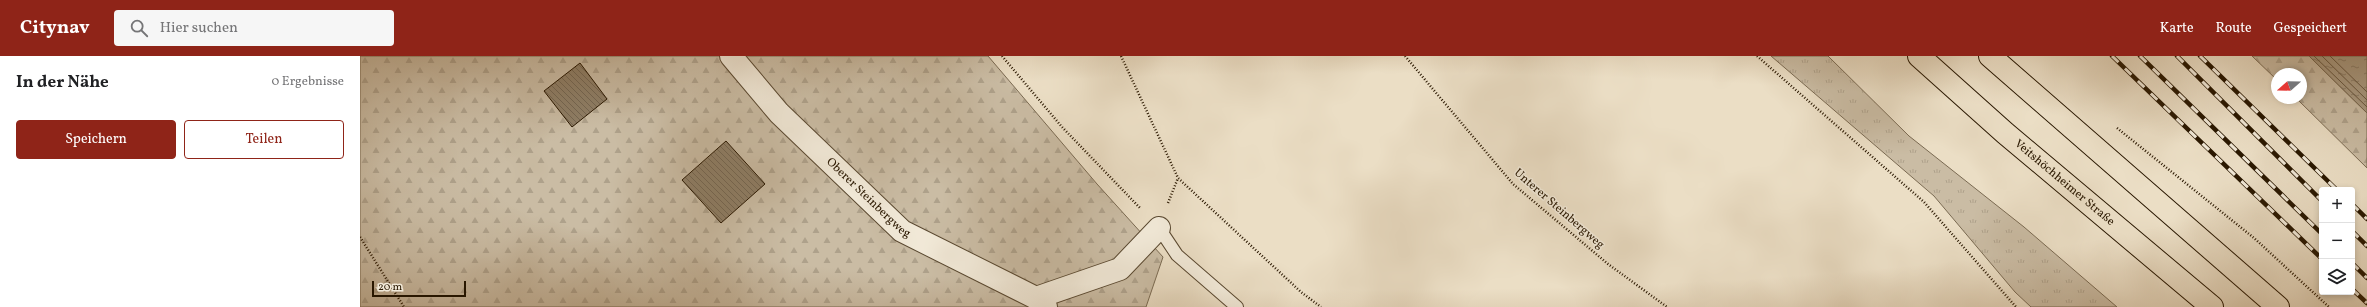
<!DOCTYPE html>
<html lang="de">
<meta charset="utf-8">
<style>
body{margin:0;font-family:Vollkorn,serif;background:#f6f6f6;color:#202124}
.controls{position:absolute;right:12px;bottom:12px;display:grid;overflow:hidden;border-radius:4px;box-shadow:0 2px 6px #0003}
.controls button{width:36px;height:36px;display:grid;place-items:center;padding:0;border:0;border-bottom:1px solid #e0e0e0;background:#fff;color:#202124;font:20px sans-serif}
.compass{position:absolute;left:1911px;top:12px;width:36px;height:36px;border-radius:50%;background:#fff;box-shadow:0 2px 6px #0003;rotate:250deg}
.scale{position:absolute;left:12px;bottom:10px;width:94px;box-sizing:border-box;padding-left:4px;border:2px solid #291700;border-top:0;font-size:11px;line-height:14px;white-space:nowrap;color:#291700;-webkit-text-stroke:3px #f2ead9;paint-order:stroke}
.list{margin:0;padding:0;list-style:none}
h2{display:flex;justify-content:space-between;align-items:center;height:52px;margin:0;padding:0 16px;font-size:17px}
h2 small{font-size:13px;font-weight:400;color:#757577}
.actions{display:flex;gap:8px;padding:12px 16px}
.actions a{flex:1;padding:9px 0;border:1px solid #8f2418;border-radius:4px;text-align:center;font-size:14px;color:#8f2418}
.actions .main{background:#8f2418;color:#fff}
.icon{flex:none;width:22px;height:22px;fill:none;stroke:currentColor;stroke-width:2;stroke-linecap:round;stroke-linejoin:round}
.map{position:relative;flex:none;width:2007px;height:251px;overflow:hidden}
header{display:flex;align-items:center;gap:24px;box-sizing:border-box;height:56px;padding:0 20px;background:#8f2418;color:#fff}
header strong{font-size:19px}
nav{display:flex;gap:22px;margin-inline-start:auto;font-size:14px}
.search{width:280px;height:36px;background:#f6f6f6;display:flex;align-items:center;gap:10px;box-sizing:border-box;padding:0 14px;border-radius:4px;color:#757577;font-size:15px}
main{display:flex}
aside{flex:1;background:#fff}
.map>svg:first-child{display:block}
</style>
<header>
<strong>Citynav</strong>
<div class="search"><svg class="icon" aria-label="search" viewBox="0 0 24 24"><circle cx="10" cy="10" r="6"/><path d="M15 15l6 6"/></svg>Hier suchen</div>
<nav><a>Karte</a><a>Route</a><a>Gespeichert</a></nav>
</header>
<main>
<aside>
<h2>In der Nähe<small>0 Ergebnisse</small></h2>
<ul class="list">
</ul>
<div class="actions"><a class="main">Speichern</a><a>Teilen</a></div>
</aside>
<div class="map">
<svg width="2007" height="251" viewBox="0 0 2007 251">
<defs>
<pattern id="grass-tufts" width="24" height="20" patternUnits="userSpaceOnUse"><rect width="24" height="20" fill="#cabca4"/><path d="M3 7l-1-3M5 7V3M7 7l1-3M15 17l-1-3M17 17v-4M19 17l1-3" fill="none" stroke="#aea18b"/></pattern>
<pattern id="forest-firs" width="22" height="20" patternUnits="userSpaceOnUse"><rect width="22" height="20" fill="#cabca4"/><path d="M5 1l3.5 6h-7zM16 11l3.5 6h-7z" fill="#aea18b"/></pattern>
<pattern id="water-ripples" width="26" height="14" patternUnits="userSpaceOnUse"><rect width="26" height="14" fill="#a99a82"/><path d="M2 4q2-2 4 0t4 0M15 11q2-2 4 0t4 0" fill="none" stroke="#8a7d68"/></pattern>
<pattern id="building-back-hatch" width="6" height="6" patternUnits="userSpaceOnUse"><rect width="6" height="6" fill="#8e7e66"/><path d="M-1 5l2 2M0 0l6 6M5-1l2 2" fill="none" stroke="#746652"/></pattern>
</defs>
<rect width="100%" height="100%" fill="#ebdec5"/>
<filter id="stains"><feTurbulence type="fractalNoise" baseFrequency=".005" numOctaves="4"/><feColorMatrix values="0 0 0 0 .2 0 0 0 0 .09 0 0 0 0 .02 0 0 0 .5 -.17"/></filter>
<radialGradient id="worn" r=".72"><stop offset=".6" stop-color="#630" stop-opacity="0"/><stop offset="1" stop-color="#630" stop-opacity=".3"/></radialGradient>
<path fill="url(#grass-tufts)" stroke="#7a6a52" d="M 1411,0 L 1468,0 L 1549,80 L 1664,171 L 1757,251 L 1671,251 L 1655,236 L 1574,140 Z"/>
<path fill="url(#forest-firs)" stroke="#7a6a52" d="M 0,0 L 628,0 L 737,128 L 803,201 L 786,251 L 0,251 Z
M 1892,0 L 1949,0 L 2007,57 L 2007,112 L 1936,42 L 1941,42 L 1941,18 L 1917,18 L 1917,24 Z"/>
<path fill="url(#water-ripples)" stroke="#76664e" d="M 1949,0 L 2007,0 L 2007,57 Z"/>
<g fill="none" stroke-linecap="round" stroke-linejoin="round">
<path stroke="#695841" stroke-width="1" d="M 1954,0 L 2007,51
M 1962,0 L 2007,44
M 1970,0 L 2007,36"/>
</g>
<path fill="url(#building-back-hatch)" stroke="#291700" d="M 220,7 L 247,43 L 212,71 L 184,35 Z
M 366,85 L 405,128 L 361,167 L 322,124 Z"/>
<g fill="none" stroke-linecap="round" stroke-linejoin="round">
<g stroke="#5a4931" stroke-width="14">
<path id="service" d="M 799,172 L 817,199 L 877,251"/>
</g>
<g stroke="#5a4931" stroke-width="24">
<g id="minor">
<path id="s1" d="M 371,0 L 419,57 L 542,175 L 676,242 L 686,251"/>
<path d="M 676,242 L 760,213 L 799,172"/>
</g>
</g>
<g stroke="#291700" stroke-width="24">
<g id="trunk">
<path id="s2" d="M 1559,0 L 1645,77 L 1852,251"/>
<path d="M 1630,0 L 1918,251"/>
</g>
</g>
<path stroke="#291700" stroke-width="2.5" stroke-dasharray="1 2" stroke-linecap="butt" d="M 642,0 L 702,71 L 780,152
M 761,0 L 818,122 L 941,236 L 961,251
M 1045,0 L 1153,128 L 1248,208 L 1307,251
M 1397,0 L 1564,146 L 1656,251
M 1757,72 L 1894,182 L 1969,251
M 808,147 L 818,122
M 0,181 L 44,251"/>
<use href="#service" stroke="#f2ead9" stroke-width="12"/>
<use href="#minor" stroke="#f2ead9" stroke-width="22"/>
<use href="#trunk" stroke="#ebdec5" stroke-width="22"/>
<g stroke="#291700" stroke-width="4.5">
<path id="rail" d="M 1752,0 L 1962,203
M 1780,0 L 1962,178
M 1817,0 L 1962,145
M 1840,0 L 1977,134
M 1992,148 L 2007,163
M 1992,175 L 2007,190
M 1992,207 L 2007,222
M 1992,233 L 2007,247"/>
</g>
<use href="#rail" stroke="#f2ead9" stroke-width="3" stroke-dasharray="9" stroke-linecap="butt"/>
</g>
<g text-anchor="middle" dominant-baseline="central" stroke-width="3" stroke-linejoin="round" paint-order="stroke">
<g font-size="12" fill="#291700" stroke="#f2ead9">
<text stroke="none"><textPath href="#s2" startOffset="193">Veitshöchheimer Straße</textPath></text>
<text stroke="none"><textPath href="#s1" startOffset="198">Oberer Steinbergweg</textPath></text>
<text transform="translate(1199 153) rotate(41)">Unterer Steinbergweg</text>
</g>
</g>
<rect width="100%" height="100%" filter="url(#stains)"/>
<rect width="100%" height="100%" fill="url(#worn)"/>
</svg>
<div class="controls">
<button>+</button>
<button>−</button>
<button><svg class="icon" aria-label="layers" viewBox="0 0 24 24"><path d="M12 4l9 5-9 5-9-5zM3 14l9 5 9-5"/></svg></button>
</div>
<svg class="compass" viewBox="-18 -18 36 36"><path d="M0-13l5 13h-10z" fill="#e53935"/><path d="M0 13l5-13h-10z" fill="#757577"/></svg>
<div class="scale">20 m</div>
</div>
</main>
